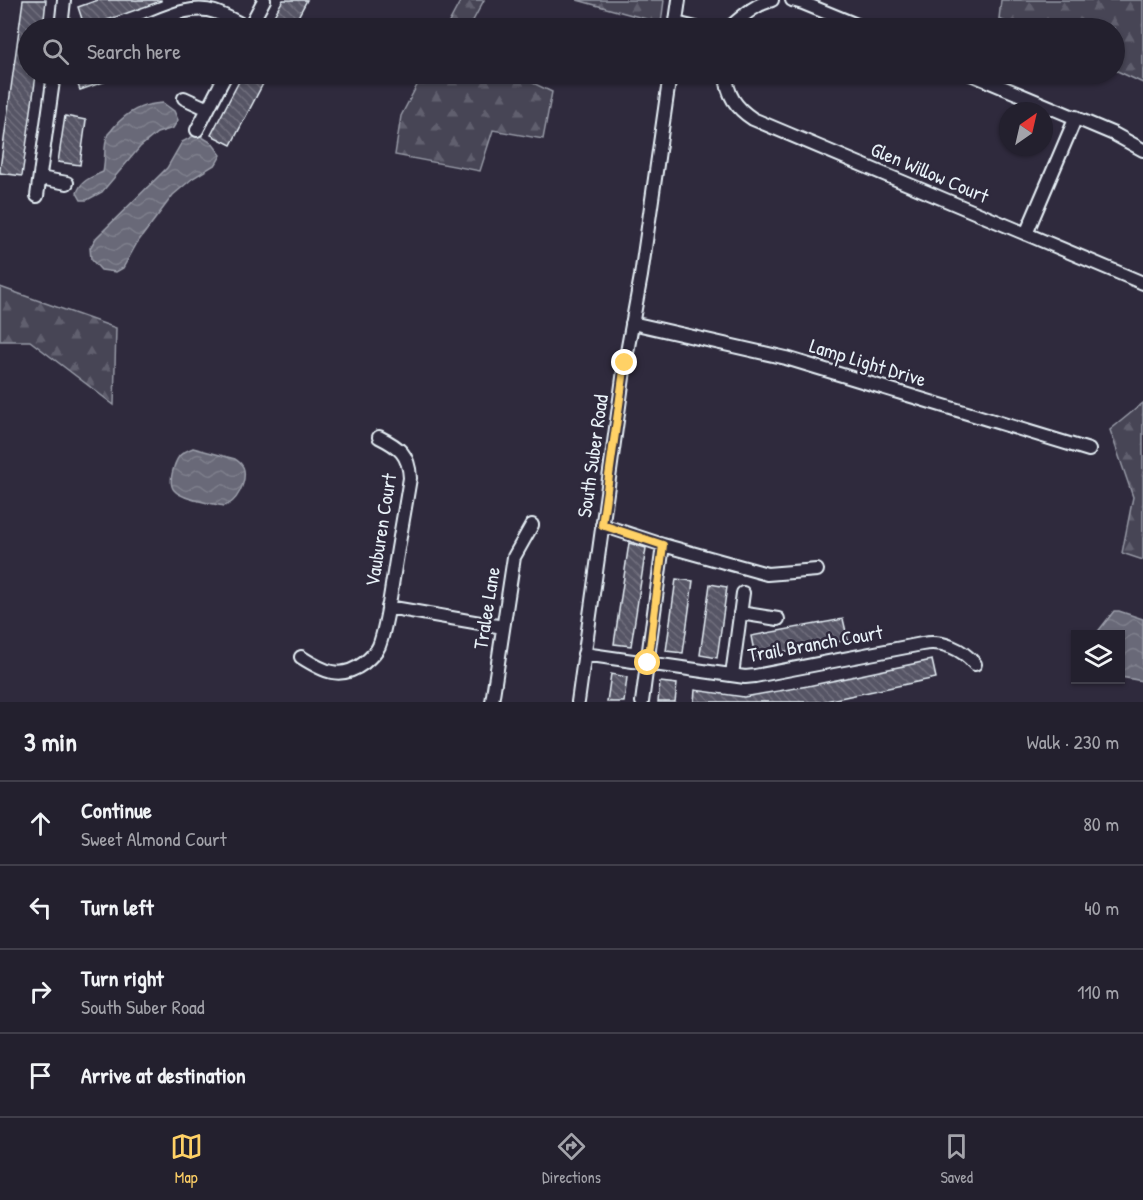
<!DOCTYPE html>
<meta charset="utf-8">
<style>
body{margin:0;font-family:"Patrick Hand",sans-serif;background:#2b2836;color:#f1f3f6}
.controls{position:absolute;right:18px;bottom:18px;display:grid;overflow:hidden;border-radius:0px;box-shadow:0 2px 4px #0004}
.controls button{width:54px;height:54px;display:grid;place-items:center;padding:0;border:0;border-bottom:2px solid #403e4a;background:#23202e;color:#f1f3f6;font:30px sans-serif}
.compass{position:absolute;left:999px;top:102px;width:54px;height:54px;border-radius:50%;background:#23202e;box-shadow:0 2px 4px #0004;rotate:34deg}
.stop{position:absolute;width:18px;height:18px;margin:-14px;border:4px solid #ffd166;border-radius:50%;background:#fff}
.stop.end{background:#ffd166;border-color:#fff;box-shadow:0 2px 6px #0008}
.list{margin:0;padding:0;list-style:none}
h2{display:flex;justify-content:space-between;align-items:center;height:78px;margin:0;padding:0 24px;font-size:26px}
h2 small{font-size:20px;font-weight:400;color:#a3a3aa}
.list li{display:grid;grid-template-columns:39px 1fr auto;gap:18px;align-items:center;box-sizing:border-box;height:84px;padding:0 24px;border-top:2px solid #403e4a}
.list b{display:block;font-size:22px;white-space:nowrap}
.list p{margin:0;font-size:20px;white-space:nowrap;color:#a3a3aa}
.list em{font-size:20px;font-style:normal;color:#a3a3aa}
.icon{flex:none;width:33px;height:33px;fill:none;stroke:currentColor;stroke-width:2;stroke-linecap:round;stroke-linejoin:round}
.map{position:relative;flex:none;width:1143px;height:702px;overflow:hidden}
.search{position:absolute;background:#23202e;box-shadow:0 2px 4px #0004;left:18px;right:18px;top:18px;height:66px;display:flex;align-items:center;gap:15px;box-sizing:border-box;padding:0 21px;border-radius:33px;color:#a3a3aa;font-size:22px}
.sheet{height:414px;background:#23202e}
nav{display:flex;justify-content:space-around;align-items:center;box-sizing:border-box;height:84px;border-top:2px solid #403e4a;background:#23202e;font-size:16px;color:#a3a3aa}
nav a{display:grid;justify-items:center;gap:3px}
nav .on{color:#ffd166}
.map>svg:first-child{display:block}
</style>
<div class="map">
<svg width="1143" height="702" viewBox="0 0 1143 702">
<defs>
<pattern id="forest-firs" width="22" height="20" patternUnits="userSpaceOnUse" patternTransform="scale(1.5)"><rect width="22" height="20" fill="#464455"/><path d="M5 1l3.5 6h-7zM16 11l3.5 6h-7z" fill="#615f6e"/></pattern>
<pattern id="water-waves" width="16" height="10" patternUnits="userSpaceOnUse" patternTransform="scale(1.5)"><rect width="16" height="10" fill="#696978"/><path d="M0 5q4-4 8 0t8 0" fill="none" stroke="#7e7f8c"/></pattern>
<pattern id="building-back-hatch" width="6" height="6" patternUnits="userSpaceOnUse" patternTransform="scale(1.5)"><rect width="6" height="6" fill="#575565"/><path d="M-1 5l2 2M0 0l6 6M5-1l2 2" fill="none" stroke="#6f6e7c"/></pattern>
</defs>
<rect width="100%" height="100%" fill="#2f2a3d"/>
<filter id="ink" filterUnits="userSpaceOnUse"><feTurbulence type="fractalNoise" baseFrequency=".0167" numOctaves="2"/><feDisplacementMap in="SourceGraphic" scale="12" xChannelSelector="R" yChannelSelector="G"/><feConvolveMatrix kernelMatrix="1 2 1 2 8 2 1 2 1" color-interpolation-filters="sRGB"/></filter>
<g filter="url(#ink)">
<path fill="url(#forest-firs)" stroke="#979aa6" stroke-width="1.5" d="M 461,0 L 484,0 L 469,28 L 446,28 Z
M 577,0 L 664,0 L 661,23 Z
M 1001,0 L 1143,0 L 1143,83 L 1115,70 L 1114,28 L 1020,28 L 999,19 Z
M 423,74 L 514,74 L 552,92 L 543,139 L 493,130 L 480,171 L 395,155 L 401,116 Z
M 0,287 L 116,328 L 114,405 L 30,341 L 0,341 Z
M 1143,403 L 1143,560 L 1122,553 L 1133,497 L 1110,430 Z"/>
<path fill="url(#water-waves)" stroke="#9c9fab" stroke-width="1.5" d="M 163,103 L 174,111 L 178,120 L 173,128 L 157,133 L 140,147 L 102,192 L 87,200 L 81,200 L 77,193 C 81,180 92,177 103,172 C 106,161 103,144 108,134 C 110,132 112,130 114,127 C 128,111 142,104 163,103 Z
M 197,134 L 212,143 L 221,155 L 216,164 L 193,178 L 173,195 L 137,243 L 123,268 L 116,272 L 101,270 L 91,259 L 90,248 L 96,238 L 167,168 L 182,142 Z
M 193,448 L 235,459 C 239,462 243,464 244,470 C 246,483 237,503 224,506 C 211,503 182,500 174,490 C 169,484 172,473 174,467 C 178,455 181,453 193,448 Z
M 1114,611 L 1119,611 L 1143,619 L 1143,681 L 1121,677 L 1120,634 L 1096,634 Z"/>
<path fill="url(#building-back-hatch)" stroke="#e8f1f8" stroke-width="1.5" d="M 23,0 L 46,0 L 43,28 L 28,28 L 28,74 L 36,75 L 22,176 L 0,173 L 0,169 Z
M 98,0 L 161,0 L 161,1 L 85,28 L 78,7 Z
M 283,0 L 307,0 L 292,28 L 267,28 Z
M 74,74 L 124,74 L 124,75 L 80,90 Z
M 243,74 L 268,74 L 231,145 L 211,135 Z
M 65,116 L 86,120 L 80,165 L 58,162 Z
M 629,543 L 646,548 L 631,646 L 614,644 Z
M 676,579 L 693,581 L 683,653 L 666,651 Z
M 710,584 L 727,587 L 717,658 L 700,655 Z
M 843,619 L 848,640 L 755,657 L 751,636 Z
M 932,660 L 936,678 L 821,702 L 694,702 L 695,690 L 744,697 L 808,686 Z
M 611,674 L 627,677 L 624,702 L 607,702 Z
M 660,682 L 677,684 L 675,702 L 658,702 Z"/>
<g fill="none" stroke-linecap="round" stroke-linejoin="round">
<g stroke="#e8f1f8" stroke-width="16">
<path id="minor" d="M 792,0 L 803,3 L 864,28
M 676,23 L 696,28
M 61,28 L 64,0
M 139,28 C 162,20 190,3 215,12 C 227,16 238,23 249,28
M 249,28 L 264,0
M 675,28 L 679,0
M 729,28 C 743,16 754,5 772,0
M 726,74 C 727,95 736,108 753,119 L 1143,283
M 971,74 L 1114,134 L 1143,150
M 184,98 L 208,109
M 197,130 L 226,74
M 40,178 L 67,183
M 37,196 L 54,74
M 1026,234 L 1076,117
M 632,323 L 786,358 L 1089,450
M 602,525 L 663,545 L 767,574 L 817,570
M 388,607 L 503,627
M 740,613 L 778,619
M 584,654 L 745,677 L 755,676 L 922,644 C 943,640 962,649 975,664
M 301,657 C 323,671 340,681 364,663 C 370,658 376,653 379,646 C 387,625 390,596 394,573 C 399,541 405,509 410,478 C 409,454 399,447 379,437
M 732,675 L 743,593
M 492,702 L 514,557 L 532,525
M 578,702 L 625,363 L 641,276 L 670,74
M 642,702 L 663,545"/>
</g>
<use href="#minor" stroke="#2f2a3d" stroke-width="12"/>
</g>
</g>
<g fill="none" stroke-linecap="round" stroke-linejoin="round" filter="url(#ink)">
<path stroke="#ffd166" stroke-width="8" d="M 625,363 L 602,525 L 663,545 L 648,663"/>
</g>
<g text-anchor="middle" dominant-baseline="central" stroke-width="5" stroke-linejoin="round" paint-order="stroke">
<g font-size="20" fill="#e8f1f8" stroke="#2f2a3d">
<text transform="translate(930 172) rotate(23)">Glen Willow Court</text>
<text transform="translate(868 362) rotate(17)">Lamp Light Drive</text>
<text transform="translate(592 456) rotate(-82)">South Suber Road</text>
<text transform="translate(380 530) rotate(-81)">Vauburen Court</text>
<text transform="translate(486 608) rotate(-81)">Tralee Lane</text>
<text transform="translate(815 643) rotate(-10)">Trail Branch Court</text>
</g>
</g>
</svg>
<div class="controls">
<button><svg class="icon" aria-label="layers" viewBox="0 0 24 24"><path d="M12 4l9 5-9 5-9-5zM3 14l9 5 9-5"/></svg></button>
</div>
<svg class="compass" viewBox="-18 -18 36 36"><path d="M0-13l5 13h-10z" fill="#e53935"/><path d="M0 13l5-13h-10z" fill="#a3a3aa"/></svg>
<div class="stop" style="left:648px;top:663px"></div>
<div class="stop end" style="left:625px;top:363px"></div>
<div class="search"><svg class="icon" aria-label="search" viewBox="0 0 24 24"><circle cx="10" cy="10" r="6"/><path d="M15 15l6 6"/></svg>Search here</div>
</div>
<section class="sheet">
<h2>3 min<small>Walk · 230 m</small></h2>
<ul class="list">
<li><svg class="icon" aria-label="ahead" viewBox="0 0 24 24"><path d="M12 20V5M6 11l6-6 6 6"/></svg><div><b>Continue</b><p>Sweet Almond Court</p></div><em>80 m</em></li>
<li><svg class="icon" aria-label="left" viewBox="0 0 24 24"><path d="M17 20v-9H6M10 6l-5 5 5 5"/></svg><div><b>Turn left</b></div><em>40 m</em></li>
<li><svg class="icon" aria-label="right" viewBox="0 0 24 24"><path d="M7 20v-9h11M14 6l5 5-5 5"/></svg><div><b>Turn right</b><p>South Suber Road</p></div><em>110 m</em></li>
<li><svg class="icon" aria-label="arrive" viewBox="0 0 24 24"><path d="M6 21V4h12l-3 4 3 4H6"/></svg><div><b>Arrive at destination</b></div></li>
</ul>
</section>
<nav>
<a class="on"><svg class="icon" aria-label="map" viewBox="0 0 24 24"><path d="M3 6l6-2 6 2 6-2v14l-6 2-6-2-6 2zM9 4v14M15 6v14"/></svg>Map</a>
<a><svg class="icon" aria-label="directions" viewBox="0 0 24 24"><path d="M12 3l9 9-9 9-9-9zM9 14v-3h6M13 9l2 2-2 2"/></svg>Directions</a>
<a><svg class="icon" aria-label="saved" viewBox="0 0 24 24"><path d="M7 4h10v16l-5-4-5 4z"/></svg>Saved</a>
</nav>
